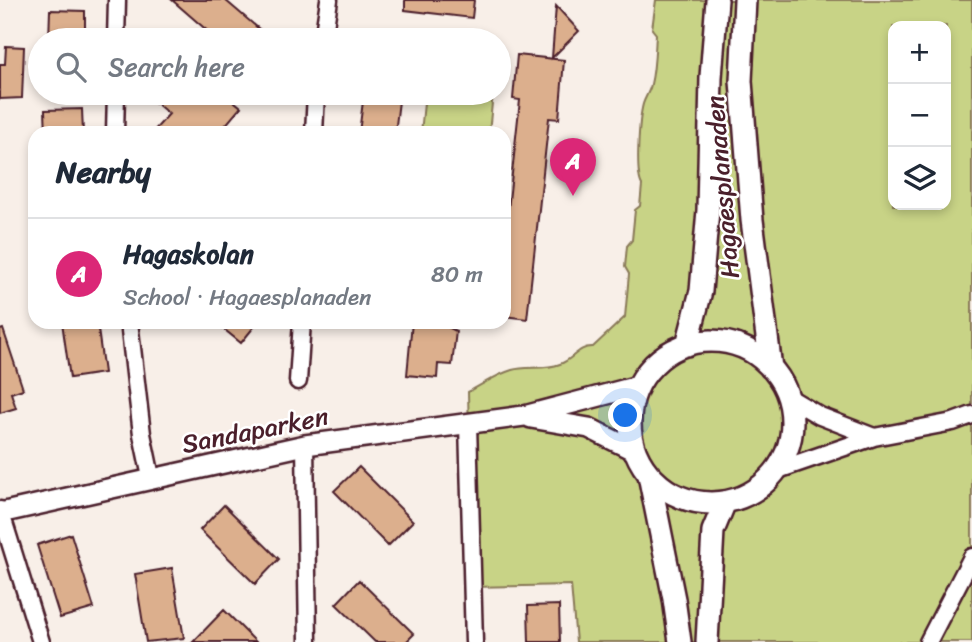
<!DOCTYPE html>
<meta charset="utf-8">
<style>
body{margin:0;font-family:Sriracha,sans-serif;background:#f2f2f3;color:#1f2937}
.controls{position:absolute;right:21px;top:21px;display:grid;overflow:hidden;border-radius:14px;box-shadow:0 4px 10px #0003}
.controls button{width:63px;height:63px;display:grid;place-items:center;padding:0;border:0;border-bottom:2px solid #e0e1e3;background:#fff;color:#1f2937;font:35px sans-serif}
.you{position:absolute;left:626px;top:416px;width:24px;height:24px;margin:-18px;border:5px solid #fff;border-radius:50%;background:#1a73e8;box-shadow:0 0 0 10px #1a73e833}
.badge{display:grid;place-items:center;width:46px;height:46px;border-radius:50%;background:#db2777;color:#fff;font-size:23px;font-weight:700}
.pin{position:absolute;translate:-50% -58px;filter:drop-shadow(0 2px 4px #0008)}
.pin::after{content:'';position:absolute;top:37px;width:24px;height:21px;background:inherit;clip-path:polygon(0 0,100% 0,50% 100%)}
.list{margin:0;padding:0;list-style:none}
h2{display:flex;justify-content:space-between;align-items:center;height:91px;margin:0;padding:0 28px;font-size:30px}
h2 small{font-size:23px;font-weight:400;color:#747a83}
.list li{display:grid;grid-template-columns:46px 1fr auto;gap:21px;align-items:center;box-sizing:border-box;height:112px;padding:0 28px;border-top:2px solid #e0e1e3}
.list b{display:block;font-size:26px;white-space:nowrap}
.list p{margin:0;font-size:23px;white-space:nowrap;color:#747a83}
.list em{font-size:23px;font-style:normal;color:#747a83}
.icon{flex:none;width:38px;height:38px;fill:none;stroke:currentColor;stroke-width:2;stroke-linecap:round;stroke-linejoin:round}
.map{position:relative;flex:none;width:972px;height:642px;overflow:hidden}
.search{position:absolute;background:#fff;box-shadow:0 4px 10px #0003;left:28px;top:28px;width:483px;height:77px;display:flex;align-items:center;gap:18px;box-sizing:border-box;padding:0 24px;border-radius:38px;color:#747a83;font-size:26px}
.panel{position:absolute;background:#fff;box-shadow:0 4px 10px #0003;left:28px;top:126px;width:483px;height:203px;border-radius:21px}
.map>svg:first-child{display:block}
</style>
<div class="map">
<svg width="972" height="642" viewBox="0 0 972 642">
<rect width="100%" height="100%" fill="#f8efe8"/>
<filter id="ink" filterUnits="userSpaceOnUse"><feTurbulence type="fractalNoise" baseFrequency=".0143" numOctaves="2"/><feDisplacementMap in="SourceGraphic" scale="14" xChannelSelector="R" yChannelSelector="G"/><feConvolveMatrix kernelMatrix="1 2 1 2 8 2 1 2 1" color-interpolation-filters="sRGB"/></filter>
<g filter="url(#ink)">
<path fill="#c8d386" stroke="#897958" stroke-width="2" fill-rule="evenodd" d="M 656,0 L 972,0 L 972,642 L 576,642 L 571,585 L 473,587 L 468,392 C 482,385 497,374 512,370 C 527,366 545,370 560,364 C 573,360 578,346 593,347 L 625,317 L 629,274 L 625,267 L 627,246 L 632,240 L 635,210 L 640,206 L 642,185 C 635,174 639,119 643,104 C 645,97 650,91 651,84 C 655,68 655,50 656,34 L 652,29 ZM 893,26 L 946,26 L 946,205 L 893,205 Z
M 425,93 L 493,93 L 489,133 L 421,133 Z"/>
<path fill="#dcaf8d" stroke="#4a1f2b" stroke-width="2" d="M 172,0 L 225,0 L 272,40 L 218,40 Z
M 405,0 L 474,0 L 472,18 L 405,10 Z
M 556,6 L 579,31 L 552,58 Z
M 50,10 L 85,11 L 85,40 L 49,40 Z
M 6,46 L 24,47 L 22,98 L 0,99 L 0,64 L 5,64 Z
M 517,55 L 564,60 L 559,119 L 549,118 L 527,319 L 504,316 L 504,219 L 507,219 L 520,100 L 513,99 Z
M 144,93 L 224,93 L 241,107 L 219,133 L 152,133 L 169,114 Z
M 364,93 L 397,93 L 396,101 L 399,101 L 395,133 L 359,133 Z
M 82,109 L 83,133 L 46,133 L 45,110 Z
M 62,322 L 97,322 L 104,373 L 70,378 Z
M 215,322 L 258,322 L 241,343 Z
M 412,322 L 438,322 L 456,331 L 452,365 L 438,364 L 437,378 L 407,375 Z
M 3,329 L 23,389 L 11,393 L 16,408 L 0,413 L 0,330 Z
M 359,467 L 413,521 L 388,546 L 334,491 Z
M 224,505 L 279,559 L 255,584 L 200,530 Z
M 71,534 L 94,608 L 60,618 L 37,545 Z
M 172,568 L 184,638 L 146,642 L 135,574 Z
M 359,580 L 414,634 L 406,642 L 375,642 L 336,604 Z
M 559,605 L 560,642 L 529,642 L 528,606 Z
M 224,610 L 256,642 L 193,642 Z"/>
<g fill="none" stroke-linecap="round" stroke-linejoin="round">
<g stroke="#4a1f2b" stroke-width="21">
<path id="minor" d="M 116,40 L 117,0
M 323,40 L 329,0
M 115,133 L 116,93
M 314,133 L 316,93
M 129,322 L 142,434 L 151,477
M 298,381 L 302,322
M 788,397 L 820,416 L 874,437
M 468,424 L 474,642
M 305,445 L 308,642
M 775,471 L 874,437 L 953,422 L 972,415
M 0,510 L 41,642
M 928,642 L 972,557"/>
</g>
<g stroke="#4a1f2b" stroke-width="24">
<path id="tertiary" d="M 531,418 L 589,428 L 635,451
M 0,513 L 305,445 L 524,416 L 638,386"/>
</g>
<g stroke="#4a1f2b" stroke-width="26">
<path id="secondary" d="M 745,0 L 741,81 L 752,220 L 771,368
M630 422a81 81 0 1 1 162 0a81 81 0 1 1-162 0Z
M 687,345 L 701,291 L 708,210 L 711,77 L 717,0
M 649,475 L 674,599 L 680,642
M 707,642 L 713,531 L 725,502"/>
</g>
<use href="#minor" stroke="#fff" stroke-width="16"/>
<use href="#tertiary" stroke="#fff" stroke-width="19"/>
<use href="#secondary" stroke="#fff" stroke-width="21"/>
</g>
</g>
<g text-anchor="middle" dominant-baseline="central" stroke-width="5" stroke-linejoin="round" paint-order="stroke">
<g font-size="26" fill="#4a1f2b" stroke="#fff">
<text transform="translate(722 187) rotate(-95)">Hagaesplanaden</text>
<text transform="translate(255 430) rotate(-11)">Sandaparken</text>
</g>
</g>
</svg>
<div class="controls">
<button>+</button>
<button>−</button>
<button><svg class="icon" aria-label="layers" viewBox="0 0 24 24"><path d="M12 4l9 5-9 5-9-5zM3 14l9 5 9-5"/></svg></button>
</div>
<div class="you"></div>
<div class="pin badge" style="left:573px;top:196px">A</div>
<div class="search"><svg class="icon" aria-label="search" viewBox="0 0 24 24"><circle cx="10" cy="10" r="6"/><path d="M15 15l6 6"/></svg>Search here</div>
<section class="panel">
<h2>Nearby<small></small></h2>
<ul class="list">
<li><span class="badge">A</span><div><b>Hagaskolan</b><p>School · Hagaesplanaden</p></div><em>80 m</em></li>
</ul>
</section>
</div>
